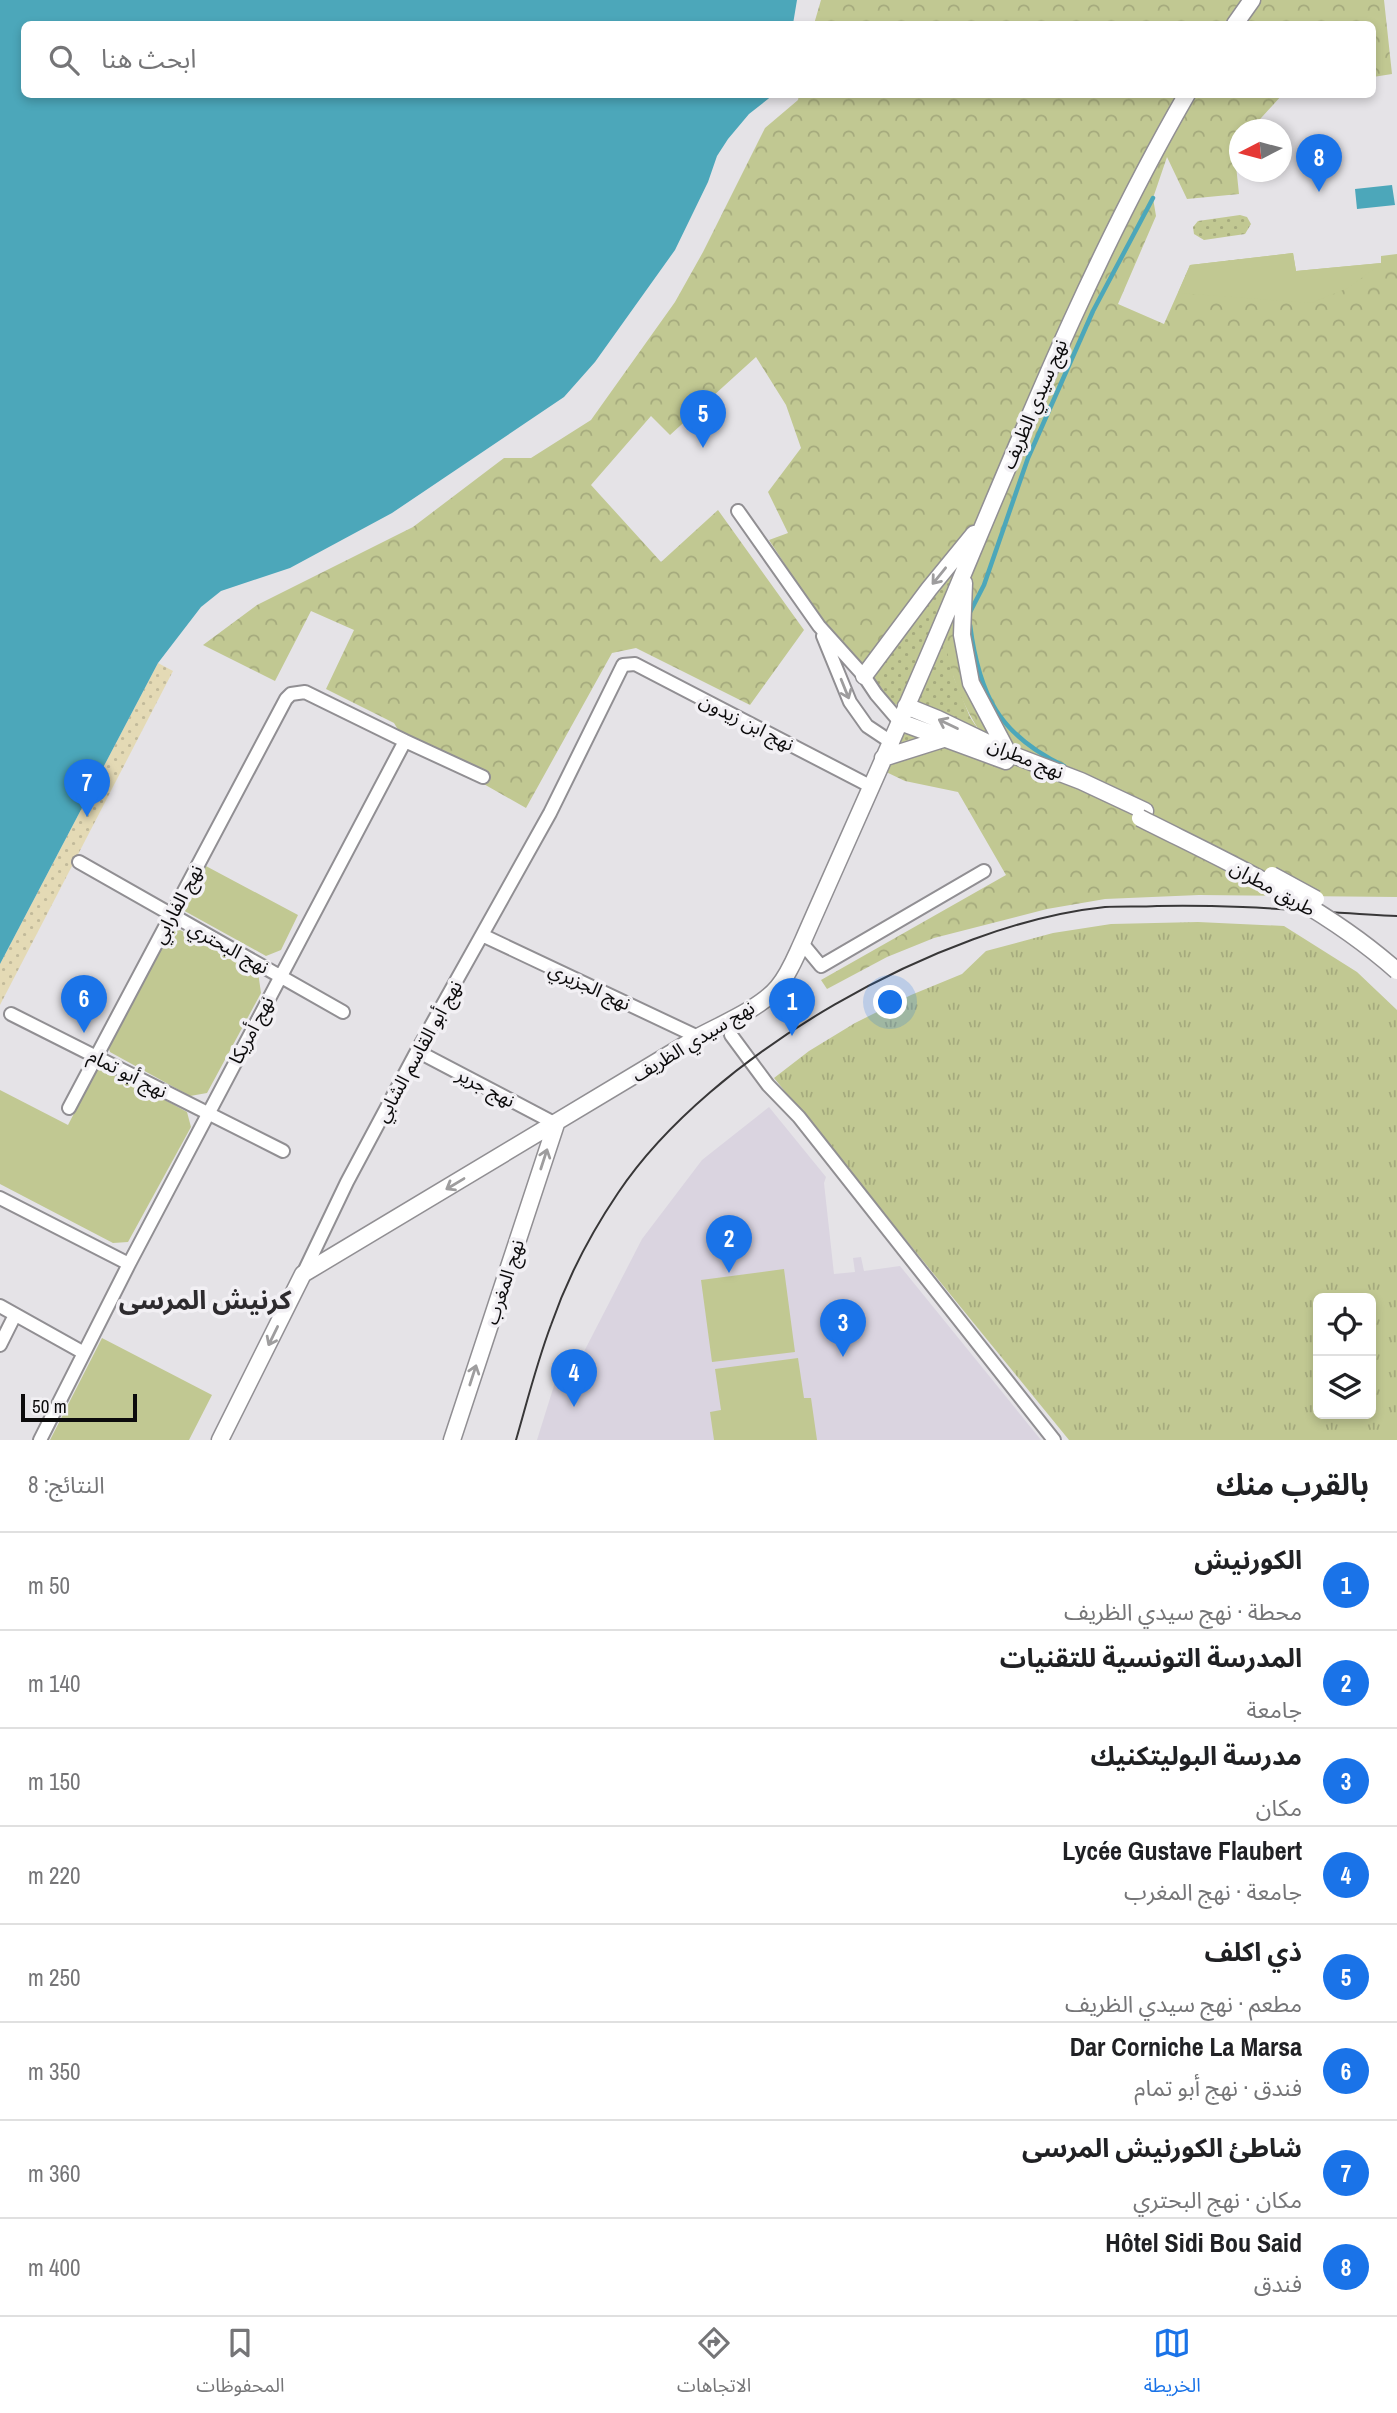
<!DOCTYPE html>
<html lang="ar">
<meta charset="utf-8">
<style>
body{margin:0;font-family:"Archivo Narrow","Noto Sans Arabic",sans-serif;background:#f2f2f2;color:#202124;direction:rtl}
.controls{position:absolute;right:21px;bottom:21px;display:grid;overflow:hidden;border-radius:10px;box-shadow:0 4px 10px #0003}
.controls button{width:63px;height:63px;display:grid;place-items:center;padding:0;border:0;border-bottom:2px solid #e0e0e0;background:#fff;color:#202124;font:35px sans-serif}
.compass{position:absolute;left:1229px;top:119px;width:63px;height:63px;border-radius:50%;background:#fff;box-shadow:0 4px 10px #0003;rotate:264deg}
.scale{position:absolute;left:21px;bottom:18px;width:116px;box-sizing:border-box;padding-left:7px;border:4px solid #0c0b0c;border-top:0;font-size:19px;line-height:24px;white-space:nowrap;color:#0c0b0c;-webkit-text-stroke:5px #f2f0f4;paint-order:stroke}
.you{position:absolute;left:891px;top:1003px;width:24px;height:24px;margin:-18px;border:5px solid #fff;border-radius:50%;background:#1a73e8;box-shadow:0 0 0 10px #1a73e833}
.badge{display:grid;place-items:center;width:46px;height:46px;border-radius:50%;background:#1a73e8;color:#fff;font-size:23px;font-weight:700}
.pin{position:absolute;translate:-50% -58px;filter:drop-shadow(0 2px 4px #0008)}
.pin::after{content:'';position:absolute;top:37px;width:24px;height:21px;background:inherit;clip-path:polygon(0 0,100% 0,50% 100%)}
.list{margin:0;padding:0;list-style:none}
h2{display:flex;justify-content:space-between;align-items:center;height:91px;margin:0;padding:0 28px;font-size:30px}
h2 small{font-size:23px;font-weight:400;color:#757577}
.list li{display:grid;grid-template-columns:46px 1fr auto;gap:21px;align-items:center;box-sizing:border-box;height:98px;padding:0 28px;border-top:2px solid #e0e0e0}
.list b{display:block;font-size:26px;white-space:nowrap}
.list p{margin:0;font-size:23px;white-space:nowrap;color:#757577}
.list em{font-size:23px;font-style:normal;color:#757577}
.icon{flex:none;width:38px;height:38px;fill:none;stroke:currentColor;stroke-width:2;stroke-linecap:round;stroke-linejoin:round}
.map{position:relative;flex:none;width:1397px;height:1440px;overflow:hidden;direction:ltr}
.search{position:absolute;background:#fff;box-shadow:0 4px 10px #0003;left:21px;right:21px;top:21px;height:77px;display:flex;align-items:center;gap:18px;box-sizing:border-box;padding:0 24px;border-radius:10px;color:#757577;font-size:26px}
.sheet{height:875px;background:#fff}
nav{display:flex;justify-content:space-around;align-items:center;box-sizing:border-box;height:98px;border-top:2px solid #e0e0e0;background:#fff;font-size:19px;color:#757577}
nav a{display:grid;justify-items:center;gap:4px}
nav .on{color:#1a73e8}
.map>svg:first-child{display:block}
</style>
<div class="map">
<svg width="1397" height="1440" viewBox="0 0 1397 1440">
<defs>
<pattern id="grass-dots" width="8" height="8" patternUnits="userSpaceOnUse" patternTransform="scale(1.75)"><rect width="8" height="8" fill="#c1c892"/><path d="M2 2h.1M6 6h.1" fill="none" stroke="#a5aa7d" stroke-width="1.8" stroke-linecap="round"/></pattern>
<pattern id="forest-crowns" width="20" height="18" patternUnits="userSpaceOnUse" patternTransform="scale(1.75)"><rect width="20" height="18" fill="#c1c892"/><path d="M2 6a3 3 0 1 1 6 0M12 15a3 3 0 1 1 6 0" fill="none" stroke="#a5aa7d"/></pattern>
<pattern id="sand-dots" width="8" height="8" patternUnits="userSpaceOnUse" patternTransform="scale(1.75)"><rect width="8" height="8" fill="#e4dab5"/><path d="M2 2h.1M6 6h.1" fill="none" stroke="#c2ba9a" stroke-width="1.8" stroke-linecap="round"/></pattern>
<pattern id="park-tufts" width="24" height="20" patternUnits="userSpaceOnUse" patternTransform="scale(1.75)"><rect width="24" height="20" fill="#c1c892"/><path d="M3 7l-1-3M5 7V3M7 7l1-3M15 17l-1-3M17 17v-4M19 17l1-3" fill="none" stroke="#a5aa7d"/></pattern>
</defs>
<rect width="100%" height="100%" fill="#e5e3e7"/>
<path fill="#dad4e0" d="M 769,1107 L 826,1177 L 824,1183 L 834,1274 L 855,1272 L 853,1258 L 861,1257 L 864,1271 L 900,1266 L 1041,1440 L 537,1440 L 562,1360 L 573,1373 L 642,1239 L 702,1160 Z"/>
<path fill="url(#grass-dots)" d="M 1240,215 L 1247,217 L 1251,224 L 1245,234 L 1204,240 L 1194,234 L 1193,227 L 1198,221 Z
M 951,572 L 945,628 L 954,678 L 970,717 L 991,749 L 884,771 L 912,707 C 889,705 884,702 874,680 L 878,666 Z"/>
<path fill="url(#forest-crowns)" d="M 821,0 L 1384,0 L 1392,74 L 1373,77 L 1372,24 L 814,24 Z
M 799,95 L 1282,95 L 1251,129 L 1240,130 L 1239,148 L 1235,156 L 1239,194 L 1187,199 L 1167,157 L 1153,198 L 1156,216 L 1118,304 L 1164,324 L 1190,265 L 1293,253 L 1296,271 L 1381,263 L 1381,256 L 1397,254 L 1397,897 L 1199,895 L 1105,899 L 1047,909 L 934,938 L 887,957 L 827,989 L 821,980 L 1006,875 L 958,792 L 905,781 L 884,771 L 905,747 L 928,740 L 991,748 C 966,713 946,673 945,628 C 944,611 949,592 950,574 L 878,666 L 874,680 L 822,621 L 769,540 L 788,533 L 768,492 L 801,448 L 786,405 L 756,357 L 670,435 L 651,416 L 591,485 L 661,562 L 718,510 L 804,630 L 750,705 L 636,648 L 612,653 L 526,808 L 403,738 L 394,723 L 326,689 L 354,630 L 311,611 L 275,681 L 203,645 L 257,605 L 413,527 L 504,458 L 531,458 L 591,420 L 675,302 L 703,252 L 765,128 L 798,100 Z"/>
<path fill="url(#sand-dots)" d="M 158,663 L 173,671 L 0,1005 L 0,964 Z"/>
<path fill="url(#park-tufts)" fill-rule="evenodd" d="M 1198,922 L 1284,926 L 1357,972 L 1397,1010 L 1397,1440 L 1069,1440 L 774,1078 L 809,1051 L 855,1023 L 911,995 L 962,974 L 986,951 L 1053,933 L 1111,924 ZM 1318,1298 L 1371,1298 L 1371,1414 L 1318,1414 Z"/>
<path fill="#c1c892" d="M 1293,253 L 1296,271 L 1382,263 L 1348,288 L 1311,303 L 1178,293 L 1190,265 Z
M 204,865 L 298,915 L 281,950 L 266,956 L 181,909 Z
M 180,930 L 258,972 L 261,993 L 207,1093 L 190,1096 L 110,1052 L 107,1042 L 166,933 Z
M 106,1068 L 187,1112 L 191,1127 L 128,1242 L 113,1243 L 0,1184 L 0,1090 L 68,1125 L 97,1069 Z
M 784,1269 L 795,1352 L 712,1362 L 701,1280 Z
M 102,1338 L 212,1395 L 189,1440 L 50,1440 Z
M 798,1358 L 804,1398 L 811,1398 L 817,1440 L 714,1440 L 710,1412 L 721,1410 L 715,1369 Z"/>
<path fill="#4ca7ba" d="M 0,0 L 797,0 L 793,24 L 24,24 L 24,94 L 773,95 L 749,114 L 728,139 L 717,156 L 708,182 L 675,250 L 595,362 L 564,397 L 392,513 L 290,568 L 221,591 L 201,607 L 158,663 L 0,964 Z
M 1392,185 L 1395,205 L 1357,209 L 1355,189 Z"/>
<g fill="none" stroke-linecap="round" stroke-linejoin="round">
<path stroke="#4ca7ba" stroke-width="4.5" d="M 968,616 L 984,585 L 1028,458 L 1093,311 L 1153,198
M 970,625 C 979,695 999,735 1064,766"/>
<g stroke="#918f93" stroke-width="16">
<path id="minor" d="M 738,511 L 819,626 L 864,676 L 876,694 L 900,722
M 823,636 L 850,702 L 867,726 L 891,742
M 405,741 L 483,777
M 79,862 L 343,1012
M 482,935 L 698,1037
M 802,943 L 821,966 L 984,871
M 11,1014 L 283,1151
M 731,1035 L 768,1085 L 799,1117 L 1054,1440
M 417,1051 L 556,1124
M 0,1198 L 129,1264
M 303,1274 L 347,1182 L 417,1051 L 550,813 L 623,665 L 635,664 L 870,786
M 0,1306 L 84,1353
M 0,1345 L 15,1315
M 40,1440 L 129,1264 L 405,741 L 305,692 L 291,694 L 286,699 L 69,1108"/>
</g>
<g stroke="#918f93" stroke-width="19">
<path id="tertiary" d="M 1235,24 L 1252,0
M 964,583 L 962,635 L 971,683 L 1008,753
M 864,676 L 929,589 L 974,534
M 906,706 L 938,719 L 1013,755 L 1081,781 L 1145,811
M 900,722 L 1006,761
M 883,758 L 943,739
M 220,1440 L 303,1274 L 698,1037 C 722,1024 761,1008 778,987 C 789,974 795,958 802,943 C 856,820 912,698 963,574 C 1031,411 1098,248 1187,94
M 452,1440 L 556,1124"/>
</g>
<use href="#minor" stroke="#fff" stroke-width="12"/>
<use href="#tertiary" stroke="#fff" stroke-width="16"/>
<path stroke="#383738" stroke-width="2" d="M 516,1440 C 527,1402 537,1362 551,1325 C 567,1279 591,1233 618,1193 C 710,1055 941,924 1105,907 C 1122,906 1140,907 1157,906 C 1237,904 1317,912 1397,916"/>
<g stroke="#918f93" stroke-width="19" stroke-linecap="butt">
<path id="tertiary-bridge" d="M 1140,818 C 1229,863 1322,904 1397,971
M 1272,875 L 1316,899"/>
</g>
<use href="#tertiary-bridge" stroke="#fff" stroke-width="16"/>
</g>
<defs><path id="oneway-shaft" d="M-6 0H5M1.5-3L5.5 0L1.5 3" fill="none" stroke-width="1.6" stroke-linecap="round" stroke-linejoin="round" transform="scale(1.75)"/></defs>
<g stroke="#9e9d9e">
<use href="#oneway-shaft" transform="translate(939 576) rotate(129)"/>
<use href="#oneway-shaft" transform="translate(845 689) rotate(68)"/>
<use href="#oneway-shaft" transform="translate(948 724) rotate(-154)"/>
<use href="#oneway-shaft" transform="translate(544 1159) rotate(-72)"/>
<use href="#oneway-shaft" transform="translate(455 1184) rotate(149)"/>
<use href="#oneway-shaft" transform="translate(273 1336) rotate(116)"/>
<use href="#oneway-shaft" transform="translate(473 1375) rotate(-72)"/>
</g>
<g text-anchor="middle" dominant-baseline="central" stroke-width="7" stroke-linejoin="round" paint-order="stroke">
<g font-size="19" fill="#0c0b0c" stroke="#f2f0f4">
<text transform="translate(1034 404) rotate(-67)">نهج سيدي الظريف</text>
<text transform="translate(747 722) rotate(27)">نهج ابن زيدون</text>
<text transform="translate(1026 758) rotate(22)">نهج مطران</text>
<text transform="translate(1273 888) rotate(29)">طريق مطران</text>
<text transform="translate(177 904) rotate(-62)">نهج الفارابي</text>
<text transform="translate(229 947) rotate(29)">نهج البحتري</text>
<text transform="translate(590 986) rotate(25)">نهج الجزيري</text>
<text transform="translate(251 1030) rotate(-62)">نهج أمريكا</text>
<text transform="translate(693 1041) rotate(-31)">نهج سيدي الظريف</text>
<text transform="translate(418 1051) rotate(-61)">نهج أبو القاسم الشابي</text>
<text transform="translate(128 1073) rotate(27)">نهج أبو تمام</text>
<text transform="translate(486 1087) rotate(28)">نهج جرير</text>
<text transform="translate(504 1282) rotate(-72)">نهج المغرب</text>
</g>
<g font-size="26" font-weight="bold" fill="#2d2b2e" stroke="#f2f0f4">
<text x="205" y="1299">كرنيش المرسى</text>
</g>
</g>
</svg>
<div class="controls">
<button><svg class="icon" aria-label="locate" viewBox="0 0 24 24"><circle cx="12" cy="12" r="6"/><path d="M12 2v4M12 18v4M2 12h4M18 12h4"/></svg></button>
<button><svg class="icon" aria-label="layers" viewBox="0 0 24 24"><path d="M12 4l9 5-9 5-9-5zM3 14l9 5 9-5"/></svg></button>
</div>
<svg class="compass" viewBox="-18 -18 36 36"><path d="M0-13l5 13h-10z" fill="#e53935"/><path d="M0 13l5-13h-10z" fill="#757577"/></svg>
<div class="scale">50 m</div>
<div class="you"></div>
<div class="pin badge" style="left:792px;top:1036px">1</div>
<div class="pin badge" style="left:729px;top:1273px">2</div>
<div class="pin badge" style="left:843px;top:1357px">3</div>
<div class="pin badge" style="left:574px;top:1407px">4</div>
<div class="pin badge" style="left:703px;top:448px">5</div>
<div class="pin badge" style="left:84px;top:1033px">6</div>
<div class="pin badge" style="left:87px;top:817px">7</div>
<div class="pin badge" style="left:1319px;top:192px">8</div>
<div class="search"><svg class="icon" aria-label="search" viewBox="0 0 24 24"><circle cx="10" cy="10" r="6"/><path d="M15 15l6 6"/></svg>ابحث هنا</div>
</div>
<section class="sheet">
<h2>بالقرب منك<small>النتائج: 8</small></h2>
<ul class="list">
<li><span class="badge">1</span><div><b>الكورنيش</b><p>محطة · نهج سيدي الظريف</p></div><em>50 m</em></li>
<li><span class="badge">2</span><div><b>المدرسة التونسية للتقنيات</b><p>جامعة</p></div><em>140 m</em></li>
<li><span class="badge">3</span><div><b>مدرسة البوليتكنيك</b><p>مكان</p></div><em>150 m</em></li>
<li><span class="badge">4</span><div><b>Lycée Gustave Flaubert</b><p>جامعة · نهج المغرب</p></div><em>220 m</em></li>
<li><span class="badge">5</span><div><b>ذي اكلف</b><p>مطعم · نهج سيدي الظريف</p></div><em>250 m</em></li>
<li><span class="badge">6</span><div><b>Dar Corniche La Marsa</b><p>فندق · نهج أبو تمام</p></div><em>350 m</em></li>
<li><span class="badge">7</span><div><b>شاطئ الكورنيش المرسى</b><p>مكان · نهج البحتري</p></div><em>360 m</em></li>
<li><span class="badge">8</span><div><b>Hôtel Sidi Bou Said</b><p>فندق</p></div><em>400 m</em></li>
</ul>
</section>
<nav>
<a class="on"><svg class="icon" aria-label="map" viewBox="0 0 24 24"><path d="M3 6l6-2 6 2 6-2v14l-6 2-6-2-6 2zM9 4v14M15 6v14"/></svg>الخريطة</a>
<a><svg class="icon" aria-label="directions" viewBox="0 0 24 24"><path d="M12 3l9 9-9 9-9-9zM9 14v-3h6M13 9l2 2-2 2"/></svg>الاتجاهات</a>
<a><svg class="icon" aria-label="saved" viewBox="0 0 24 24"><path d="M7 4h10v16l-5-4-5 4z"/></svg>المحفوظات</a>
</nav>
